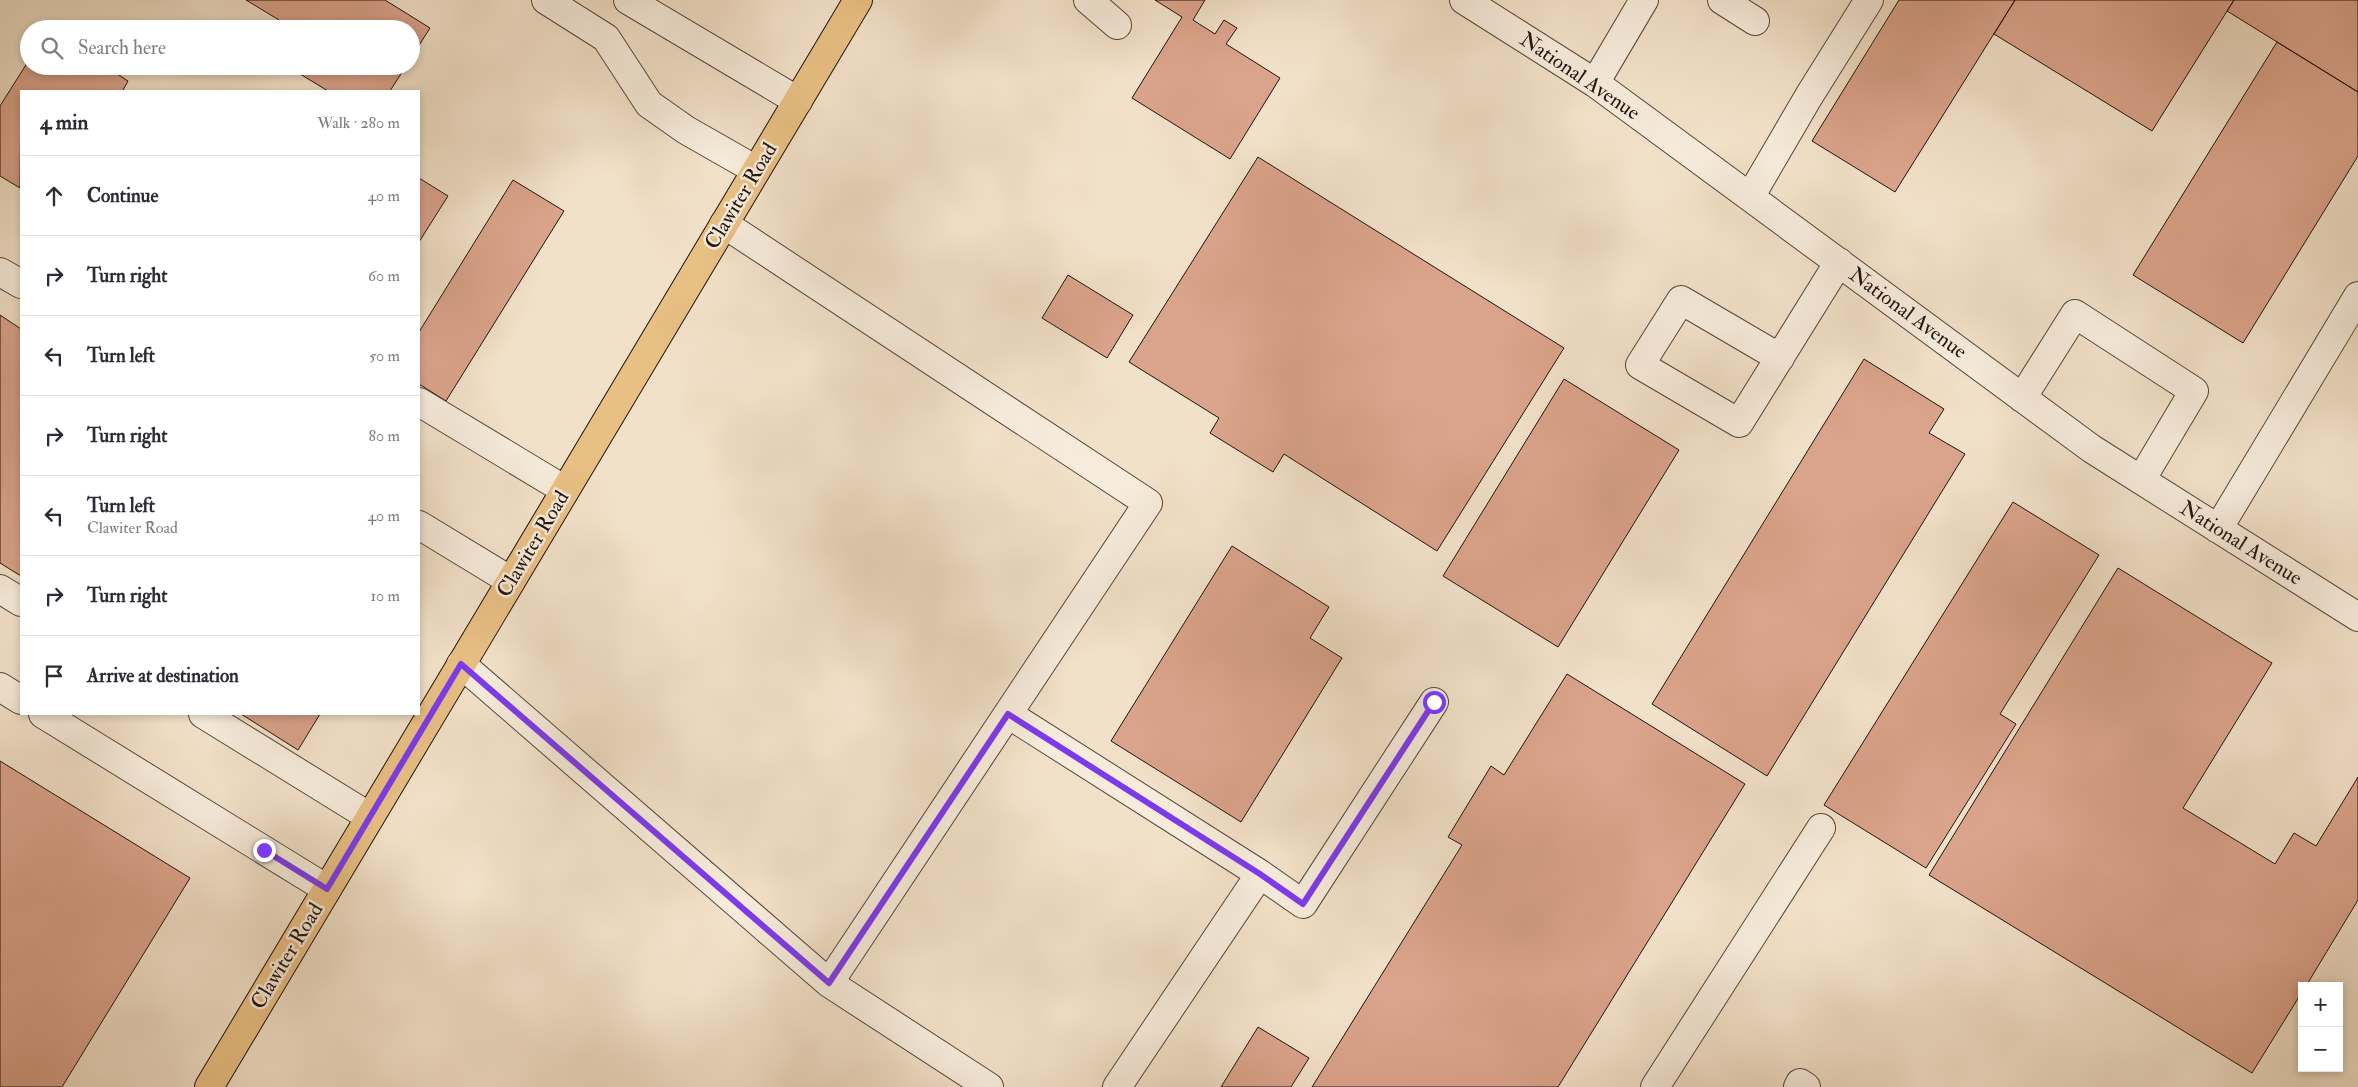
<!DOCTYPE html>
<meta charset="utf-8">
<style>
body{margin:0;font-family:"IM FELL Double Pica",serif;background:#f7f7f7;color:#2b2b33}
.controls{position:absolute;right:15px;bottom:15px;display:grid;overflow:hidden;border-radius:0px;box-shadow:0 2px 8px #0003}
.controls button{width:45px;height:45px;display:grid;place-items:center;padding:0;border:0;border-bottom:1px solid #e1e1e2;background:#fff;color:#2b2b33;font:25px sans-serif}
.stop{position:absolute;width:15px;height:15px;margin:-11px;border:4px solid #7c3aed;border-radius:50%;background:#fff}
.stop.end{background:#7c3aed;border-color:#fff;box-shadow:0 1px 5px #0008}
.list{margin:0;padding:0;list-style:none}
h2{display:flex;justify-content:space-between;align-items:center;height:65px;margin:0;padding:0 20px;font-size:21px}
h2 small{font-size:16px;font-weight:400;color:#7c7c81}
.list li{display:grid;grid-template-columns:32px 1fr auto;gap:15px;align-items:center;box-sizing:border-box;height:80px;padding:0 20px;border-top:1px solid #e1e1e2}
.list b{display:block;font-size:19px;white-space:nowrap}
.list p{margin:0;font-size:16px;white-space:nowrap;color:#7c7c81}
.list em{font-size:16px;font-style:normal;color:#7c7c81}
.icon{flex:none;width:28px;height:28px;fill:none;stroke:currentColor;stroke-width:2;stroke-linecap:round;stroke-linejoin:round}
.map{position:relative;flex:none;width:2358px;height:1087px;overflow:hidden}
.search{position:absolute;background:#fff;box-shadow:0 2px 8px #0003;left:20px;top:20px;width:400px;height:55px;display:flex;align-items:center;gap:12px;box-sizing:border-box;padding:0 18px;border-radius:28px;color:#7c7c81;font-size:19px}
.panel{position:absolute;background:#fff;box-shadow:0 2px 8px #0003;left:20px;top:90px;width:400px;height:625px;border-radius:0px}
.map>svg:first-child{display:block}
</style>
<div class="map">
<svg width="2358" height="1087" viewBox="0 0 2358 1087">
<rect width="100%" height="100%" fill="#f2e1c9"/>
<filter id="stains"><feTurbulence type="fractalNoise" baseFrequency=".004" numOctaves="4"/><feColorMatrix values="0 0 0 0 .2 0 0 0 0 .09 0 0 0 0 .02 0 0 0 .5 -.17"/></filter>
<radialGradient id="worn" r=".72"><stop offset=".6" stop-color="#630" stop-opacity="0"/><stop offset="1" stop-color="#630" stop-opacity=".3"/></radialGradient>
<path fill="#daa38b" stroke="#20130e" d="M 246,0 L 385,0 L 430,28 L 411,58 L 411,29 L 274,29 L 279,20 Z
M 1155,0 L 1205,0 L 1193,20 L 1215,34 L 1224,20 L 1237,28 L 1226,44 L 1280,78 L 1230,159 L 1132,98 L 1182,17 Z
M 1899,0 L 2015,0 L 1895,192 L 1812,141 Z
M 2015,0 L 2234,0 L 2152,131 L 1994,34 Z
M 2234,0 L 2358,0 L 2358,92 L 2227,11 Z
M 2277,42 L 2358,92 L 2358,156 L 2243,343 L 2133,275 Z
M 29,60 L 29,66 L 105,66 L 128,81 L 123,90 L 125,91 L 21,91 L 20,188 L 0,176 L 0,106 Z
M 287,66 L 406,66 L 390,91 L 328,91 Z
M 1258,157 L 1564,348 L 1437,551 L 1284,454 L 1273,472 L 1210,433 L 1219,418 L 1129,362 Z
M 419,178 L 448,196 L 419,242 Z
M 513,180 L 564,211 L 446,401 L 419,384 L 419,332 Z
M 1068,275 L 1133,315 L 1107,358 L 1042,318 Z
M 0,315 L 21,329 L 21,576 L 0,563 Z
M 1864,359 L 1944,409 L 1929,433 L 1965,454 L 1767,776 L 1652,704 Z
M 1564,379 L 1679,450 L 1558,647 L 1443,576 Z
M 2013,502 L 2099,555 L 2000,714 L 2016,724 L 1926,868 L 1824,805 Z
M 1232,546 L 1329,607 L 1310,638 L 1342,658 L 1241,822 L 1111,741 Z
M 2118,568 L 2272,663 L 2183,808 L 2275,864 L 2294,833 L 2316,846 L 2358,777 L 2358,900 L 2306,986 L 2302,986 L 2302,992 L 2252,1073 L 1929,875 Z
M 1567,674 L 1745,784 L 1558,1087 L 1312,1087 L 1462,845 L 1448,837 L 1491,766 L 1504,775 Z
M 241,714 L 320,714 L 298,750 Z
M 0,761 L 190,878 L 62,1087 L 0,1087 Z
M 1258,1027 L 1309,1058 L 1291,1087 L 1221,1087 Z"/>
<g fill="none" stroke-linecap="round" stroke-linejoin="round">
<g stroke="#54463d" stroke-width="30">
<path id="minor" d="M 546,0 L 606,38 L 649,104 L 686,130 L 756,170
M 628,0 L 798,101
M 1088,0 L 1117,25
M 1464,0 L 1595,83 L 2092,449 L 2358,617
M 1722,0 L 1755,21
M 1595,83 L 1644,0
M 1750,197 L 1809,96 L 1869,0
M 0,272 L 21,284
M 1780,358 L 1681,300 L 1640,365 L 1739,423 L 1839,262
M 2022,398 L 2075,314 L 2194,391 L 2141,480
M 419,402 L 565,490
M 419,525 L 511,581
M 2218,529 L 2358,296
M 0,589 L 21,602
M 461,664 L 829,983 L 1148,503 L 724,224
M 0,687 L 21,700
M 43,714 L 327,889
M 203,714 L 370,817
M 1008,714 L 1260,874 L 1117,1087
M 1260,874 L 1303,904 L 1434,702
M 829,983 L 989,1087
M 1655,1087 L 1821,828
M 1798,1087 L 1800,1083 L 1806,1087"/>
</g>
<g stroke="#20130e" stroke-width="30">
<path id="major" d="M 209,1087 L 858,0"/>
</g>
<use href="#minor" stroke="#f7ecdc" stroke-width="28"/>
<use href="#major" stroke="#e9c084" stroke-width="28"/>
</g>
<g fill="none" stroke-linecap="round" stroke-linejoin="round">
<path stroke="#7c3aed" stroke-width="6" d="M 264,850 L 327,889 L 461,664 L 829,983 L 1008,714 L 1260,874 L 1303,904 L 1434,702"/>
</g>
<g text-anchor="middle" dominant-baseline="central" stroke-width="5" stroke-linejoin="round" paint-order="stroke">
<g font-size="21" fill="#20130e" stroke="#f7ecdc">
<text transform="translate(1580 76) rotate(34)">National Avenue</text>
<text transform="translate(741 196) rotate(-59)">Clawiter Road</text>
<text transform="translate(1908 313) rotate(36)">National Avenue</text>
<text transform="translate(2241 543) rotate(32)">National Avenue</text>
<text transform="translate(533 544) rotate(-59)">Clawiter Road</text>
<text transform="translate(287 956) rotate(-59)">Clawiter Road</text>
</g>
</g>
<rect width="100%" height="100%" filter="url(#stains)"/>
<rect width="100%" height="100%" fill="url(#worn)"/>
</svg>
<div class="controls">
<button>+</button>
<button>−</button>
</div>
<div class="stop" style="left:1434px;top:702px"></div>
<div class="stop end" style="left:264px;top:850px"></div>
<div class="search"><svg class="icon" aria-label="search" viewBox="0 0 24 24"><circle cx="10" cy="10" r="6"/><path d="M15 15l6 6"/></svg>Search here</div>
<section class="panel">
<h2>4 min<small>Walk · 280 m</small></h2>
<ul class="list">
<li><svg class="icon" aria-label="ahead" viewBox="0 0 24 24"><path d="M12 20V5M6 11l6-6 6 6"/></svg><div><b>Continue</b></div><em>40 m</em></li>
<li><svg class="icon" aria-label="right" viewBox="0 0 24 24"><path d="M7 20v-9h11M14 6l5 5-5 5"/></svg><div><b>Turn right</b></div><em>60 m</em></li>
<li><svg class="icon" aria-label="left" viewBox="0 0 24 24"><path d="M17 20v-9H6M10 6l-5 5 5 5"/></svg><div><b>Turn left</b></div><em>50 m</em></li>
<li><svg class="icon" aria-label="right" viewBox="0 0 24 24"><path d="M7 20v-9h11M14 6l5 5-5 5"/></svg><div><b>Turn right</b></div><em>80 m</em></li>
<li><svg class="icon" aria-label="left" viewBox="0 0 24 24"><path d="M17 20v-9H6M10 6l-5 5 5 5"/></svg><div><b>Turn left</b><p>Clawiter Road</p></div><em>40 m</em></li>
<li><svg class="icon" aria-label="right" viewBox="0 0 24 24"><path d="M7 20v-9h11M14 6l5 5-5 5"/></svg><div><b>Turn right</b></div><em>10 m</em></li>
<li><svg class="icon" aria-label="arrive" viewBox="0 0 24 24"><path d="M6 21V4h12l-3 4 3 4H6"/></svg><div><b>Arrive at destination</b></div></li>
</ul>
</section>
</div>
